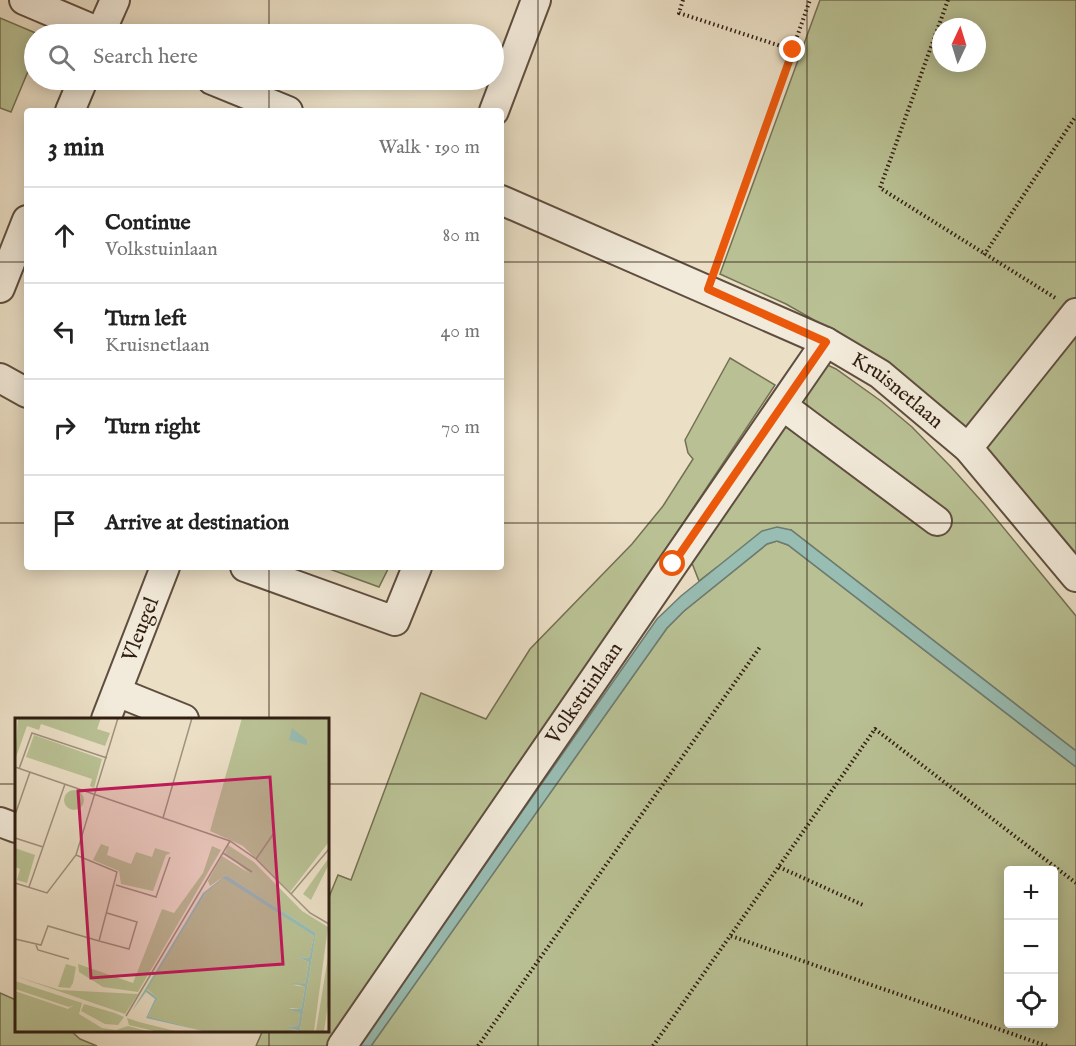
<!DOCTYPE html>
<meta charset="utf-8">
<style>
body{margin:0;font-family:"IM FELL English",serif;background:#f2f2f2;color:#222}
.controls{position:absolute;right:18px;bottom:18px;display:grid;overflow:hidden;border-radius:6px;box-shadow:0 3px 15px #0003}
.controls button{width:54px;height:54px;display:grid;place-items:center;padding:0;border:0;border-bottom:2px solid #e0e0e0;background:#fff;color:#222;font:30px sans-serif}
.compass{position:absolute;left:932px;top:18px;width:54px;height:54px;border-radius:50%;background:#fff;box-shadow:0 3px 15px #0003;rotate:4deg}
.stop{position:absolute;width:18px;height:18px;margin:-14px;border:4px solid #ea580c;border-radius:50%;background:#fff}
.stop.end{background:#ea580c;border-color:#fff;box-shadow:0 2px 6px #0008}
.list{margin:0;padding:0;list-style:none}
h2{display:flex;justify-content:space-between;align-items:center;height:78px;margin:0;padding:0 24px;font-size:26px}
h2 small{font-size:20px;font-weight:400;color:#767676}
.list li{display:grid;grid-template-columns:39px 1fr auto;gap:18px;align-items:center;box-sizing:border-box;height:96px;padding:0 24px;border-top:2px solid #e0e0e0}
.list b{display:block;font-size:22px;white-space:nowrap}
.list p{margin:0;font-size:20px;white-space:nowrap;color:#767676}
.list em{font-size:20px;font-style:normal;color:#767676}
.icon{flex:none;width:33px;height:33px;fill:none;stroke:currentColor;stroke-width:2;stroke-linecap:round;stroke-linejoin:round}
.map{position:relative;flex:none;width:1076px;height:1046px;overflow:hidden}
.search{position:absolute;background:#fff;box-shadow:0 3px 15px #0003;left:24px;top:24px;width:480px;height:66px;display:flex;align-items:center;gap:15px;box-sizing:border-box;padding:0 21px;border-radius:33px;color:#767676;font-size:22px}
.panel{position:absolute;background:#fff;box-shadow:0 3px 15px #0003;left:24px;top:108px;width:480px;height:462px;border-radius:6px}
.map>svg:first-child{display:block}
</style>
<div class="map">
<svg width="1076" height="1046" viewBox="0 0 1076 1046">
<rect width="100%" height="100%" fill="#ebdfc6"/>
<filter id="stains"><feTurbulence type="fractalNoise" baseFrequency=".00333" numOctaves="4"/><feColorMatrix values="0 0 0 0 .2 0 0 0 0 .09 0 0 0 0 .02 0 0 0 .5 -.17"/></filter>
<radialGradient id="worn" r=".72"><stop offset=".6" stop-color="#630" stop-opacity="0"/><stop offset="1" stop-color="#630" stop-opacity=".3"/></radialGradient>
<path fill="#b9c194" stroke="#747053" stroke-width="1.5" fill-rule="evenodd" d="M 820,0 L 1076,0 L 1076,574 L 962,435 L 867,350 L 786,304 L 720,274 ZM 941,27 L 977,27 L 977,63 L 941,63 Z
M 0,18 L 38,34 L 34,34 L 34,57 L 11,112 L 0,108 Z
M 730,358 L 775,385 L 477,833 L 327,1046 L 256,1046 L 263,1030 L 327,1030 L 327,902 L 338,875 L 351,880 L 421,693 L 486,719 L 530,649 L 632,544 L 663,506 L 693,459 L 688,453 L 685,440 Z
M 817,360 L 836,369 L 881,401 L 912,427 L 951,467 L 984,504 L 1076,616 L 1076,751 L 791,530 L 716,568 L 699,581 L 688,553 L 795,405 Z
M 777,541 L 788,545 L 1076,767 L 1076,1046 L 371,1046 L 667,628 L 684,611 L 767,544 ZM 1008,870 L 1054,870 L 1054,1024 L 1008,1024 Z
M 324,567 L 389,567 L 379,587 Z
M 0,993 L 16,1000 L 16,1030 L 70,1030 L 80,1039 L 97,1046 L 0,1046 Z"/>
<path fill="#98bdb3" stroke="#6e7d73" stroke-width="1.5" d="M 777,527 L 791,530 L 1076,751 L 1076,767 L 788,545 L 777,541 L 767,544 L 684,611 L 667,628 L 371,1046 L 358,1046 L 657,619 L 681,596 L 762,531 Z"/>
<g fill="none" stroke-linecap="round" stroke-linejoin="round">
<g stroke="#5f4e3f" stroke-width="32">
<g id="minor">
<path d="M 24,0 L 104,34"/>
<path d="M 100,34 L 115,0"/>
<path d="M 212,80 L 288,111"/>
<path d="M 70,111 L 83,80"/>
<path d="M 494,111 L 536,0"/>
<path id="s1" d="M 501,200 L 826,342 L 880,374 L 968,448 L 1076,577"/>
<path d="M 0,288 L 27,220"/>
<path d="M 0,378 L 27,393"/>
<path d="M 783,406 L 937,521"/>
<path d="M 968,448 L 1076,313"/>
<path d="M 245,567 L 395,621 L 417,567"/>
<path d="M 117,692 L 184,719"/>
<path id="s2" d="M 106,719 L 165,567"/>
<path d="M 0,822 L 16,828"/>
<path id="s3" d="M 342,1046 L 826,342"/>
</g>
</g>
<path stroke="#301e12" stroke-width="4" stroke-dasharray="1.5 3" stroke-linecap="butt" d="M 683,0 L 679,13 L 793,50
M 948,0 L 880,188 L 1057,299
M 984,255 L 1076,116
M 716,266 L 810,0
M 779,867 L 863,905
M 731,936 L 1047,1046
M 478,1046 L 760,647
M 653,1046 L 875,729 L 1076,883"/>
<use href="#minor" stroke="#f2eada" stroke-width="28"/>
</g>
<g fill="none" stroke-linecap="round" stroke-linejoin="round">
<path stroke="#ea580c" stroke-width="8" d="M 673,564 L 826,342 L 708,289 L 793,50"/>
</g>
<path fill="none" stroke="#301e12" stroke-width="1.5" stroke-opacity="0.55" d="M 269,0 L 269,34M 538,0 L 538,1046M 807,0 L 807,1046M 269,80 L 269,111M 0,262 L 27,262M 501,262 L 1076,262M 0,523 L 27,523M 501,523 L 1076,523M 269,567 L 269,719M 0,784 L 16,784M 327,784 L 1076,784M 269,1030 L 269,1046"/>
<g text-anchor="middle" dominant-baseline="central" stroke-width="4.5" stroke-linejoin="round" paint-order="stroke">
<g font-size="21" fill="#301e12" stroke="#f2eada">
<text stroke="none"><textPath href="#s1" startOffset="441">Kruisnetlaan</textPath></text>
<text stroke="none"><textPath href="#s2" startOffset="96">Vleugel</textPath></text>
<text stroke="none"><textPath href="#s3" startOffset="428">Volkstuinlaan</textPath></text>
</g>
</g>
<g transform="translate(15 718)">
<rect width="314" height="314" fill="#ebdfc6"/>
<path d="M 3,0 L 86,0 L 82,11 L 95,15 L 90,28 L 26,6 L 24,12 L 12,8 L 0,42 ZM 227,0 L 313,0 L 313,125 L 275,174 L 228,128 L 195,113 ZM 19,17 L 87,41 L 79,70 L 75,68 L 77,61 L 11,39 ZM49 82a10 10 0 1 1 20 0a10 10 0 1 1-20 0ZM 86,126 L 94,129 L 92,137 L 116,146 L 121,134 L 137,139 L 140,130 L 156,135 L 151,137 L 138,173 L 106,166 L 104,153 L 78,142 ZM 213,127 L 239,144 L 287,193 L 313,209 L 299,313 L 285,313 L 301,215 L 211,157 L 195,168 L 193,163 L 207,138 L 234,155 L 210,135 ZM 197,128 L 206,132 L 123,274 L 88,269 L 64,254 L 63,246 L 118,265 L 147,191 L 159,195 L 188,155 ZM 0,130 L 20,137 L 12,165 L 2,162 L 5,151 L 0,149 ZM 313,141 L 313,148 L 296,182 L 288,176 ZM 208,159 L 299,218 L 294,240 L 282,239 L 294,244 L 290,266 L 278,267 L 290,269 L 286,291 L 274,290 L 285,295 L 283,308 L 271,309 L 282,313 L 188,313 L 133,298 L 143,280 L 132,271 L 190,176 ZM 313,239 L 313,287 L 309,313 L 301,313 ZM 51,246 L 61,249 L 58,265 L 55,270 L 43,269 ZM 0,258 L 45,272 L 123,276 L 110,296 ZM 0,263 L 67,285 L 64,296 L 87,310 L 101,312 L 113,308 L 132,313 L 0,313 L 0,273 L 53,291 L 59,287 L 54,289 L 0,271 ZM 69,286 L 100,295 L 109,299 L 103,307 L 90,306 L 66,293 ZM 112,300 L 124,304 L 160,313 L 139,313 L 114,307 Z" fill="#b9c194"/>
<path d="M 277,10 L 292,22 L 292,27 L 274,22 ZM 211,157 L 301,215 L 285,313 L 270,309 L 283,308 L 285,295 L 273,291 L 286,291 L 290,269 L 277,265 L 290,266 L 294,244 L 282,239 L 294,240 L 299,218 L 208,160 L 190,176 L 132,272 L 143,280 L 133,298 L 188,313 L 131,300 L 140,281 L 131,274 L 117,293 L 188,175 Z" fill="#98bdb3"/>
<path fill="none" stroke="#a0927e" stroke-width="1.5" d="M 0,49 L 215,123 L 241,141 L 295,195 L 314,206M 4,51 L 17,15 L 92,40M 0,97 L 15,54M 148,100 L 177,0M 0,120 L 28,129M 208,135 L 237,154M 61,137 L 102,154 L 84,223 L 114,231 L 122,204 L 92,195M 241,141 L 259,115M 0,165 L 32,175 L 61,137 L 103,0M 101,167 L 141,179 L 155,139M 14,169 L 50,66M 276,176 L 314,131M 0,221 L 26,227 L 33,208 L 84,223M 21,227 L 23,232 L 54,241M 111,298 L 215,123"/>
<path fill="#c2185b" fill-opacity="0.15" stroke="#c2185b" stroke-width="3" d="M 255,59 L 268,246 L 76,260 L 63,73 Z"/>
<rect width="314" height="314" fill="none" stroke="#301e12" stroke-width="3"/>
</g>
<rect width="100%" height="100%" filter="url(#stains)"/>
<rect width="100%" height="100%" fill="url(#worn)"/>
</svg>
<div class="controls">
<button>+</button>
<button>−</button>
<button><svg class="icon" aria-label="locate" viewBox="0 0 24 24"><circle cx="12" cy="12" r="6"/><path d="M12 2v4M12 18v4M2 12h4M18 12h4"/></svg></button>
</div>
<svg class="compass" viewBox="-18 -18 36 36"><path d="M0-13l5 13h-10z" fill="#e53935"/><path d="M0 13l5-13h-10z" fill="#767676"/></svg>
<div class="stop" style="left:673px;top:564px"></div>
<div class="stop end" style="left:793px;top:50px"></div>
<div class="search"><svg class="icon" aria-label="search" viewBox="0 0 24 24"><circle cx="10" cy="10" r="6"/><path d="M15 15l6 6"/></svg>Search here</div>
<section class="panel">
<h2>3 min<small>Walk · 190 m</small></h2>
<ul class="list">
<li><svg class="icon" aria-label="ahead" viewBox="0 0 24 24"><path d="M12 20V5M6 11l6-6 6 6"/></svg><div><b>Continue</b><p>Volkstuinlaan</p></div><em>80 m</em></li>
<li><svg class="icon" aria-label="left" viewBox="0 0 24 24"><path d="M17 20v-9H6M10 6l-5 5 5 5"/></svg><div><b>Turn left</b><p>Kruisnetlaan</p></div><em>40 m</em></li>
<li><svg class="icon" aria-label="right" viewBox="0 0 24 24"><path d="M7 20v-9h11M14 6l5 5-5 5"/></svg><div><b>Turn right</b></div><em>70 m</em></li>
<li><svg class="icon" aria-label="arrive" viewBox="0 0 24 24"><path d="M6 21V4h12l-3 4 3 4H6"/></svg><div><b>Arrive at destination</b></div></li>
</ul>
</section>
</div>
